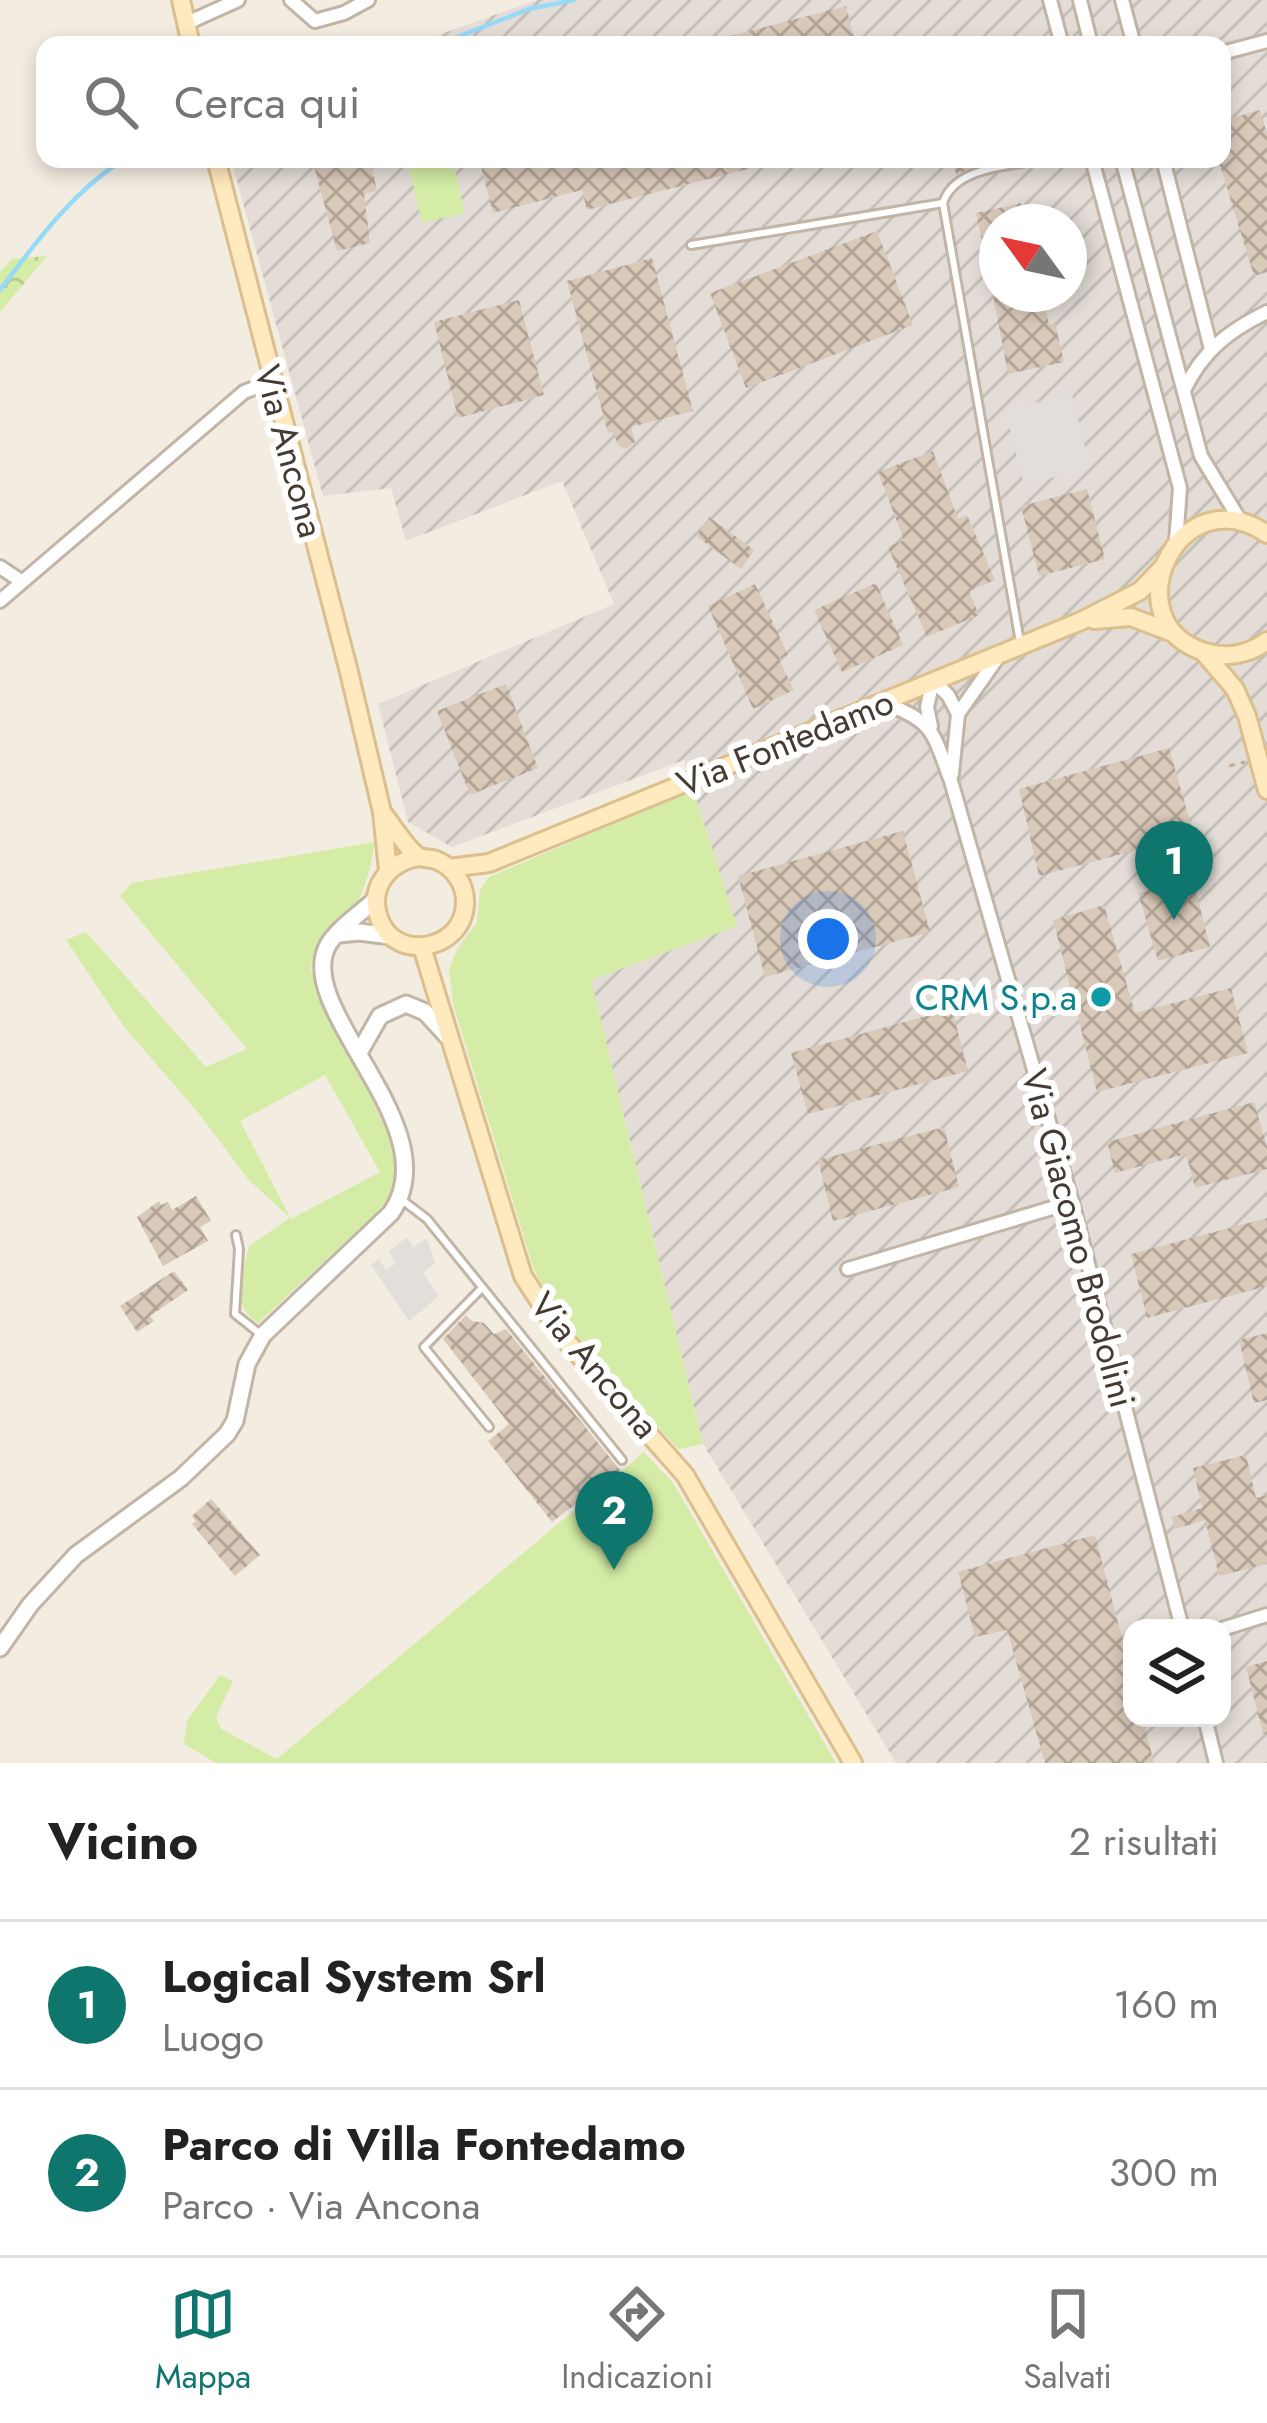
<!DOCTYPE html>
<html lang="it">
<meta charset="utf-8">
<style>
body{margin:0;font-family:Jost,sans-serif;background:#f6f6f6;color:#222}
.controls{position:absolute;right:36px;bottom:36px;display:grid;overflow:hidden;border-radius:24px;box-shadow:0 6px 18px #0003}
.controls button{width:108px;height:108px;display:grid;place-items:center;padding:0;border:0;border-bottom:3px solid #e0e0e0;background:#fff;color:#222;font:60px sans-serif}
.compass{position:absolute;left:979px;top:204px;width:108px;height:108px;border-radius:50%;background:#fff;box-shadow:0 6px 18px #0003;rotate:303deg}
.you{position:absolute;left:828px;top:939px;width:42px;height:42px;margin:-30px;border:9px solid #fff;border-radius:50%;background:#1a73e8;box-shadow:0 0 0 18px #1a73e833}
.badge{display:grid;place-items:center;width:78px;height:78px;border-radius:50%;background:#0f766e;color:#fff;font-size:39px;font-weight:700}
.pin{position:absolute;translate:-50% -99px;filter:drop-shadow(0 3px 6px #0008)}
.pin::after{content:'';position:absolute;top:63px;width:42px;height:36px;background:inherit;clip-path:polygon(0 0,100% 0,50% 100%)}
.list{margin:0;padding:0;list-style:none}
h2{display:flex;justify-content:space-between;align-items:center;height:156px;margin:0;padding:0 48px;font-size:51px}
h2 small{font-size:39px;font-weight:400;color:#767676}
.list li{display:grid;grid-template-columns:78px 1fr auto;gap:36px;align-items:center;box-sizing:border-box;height:168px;padding:0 48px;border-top:3px solid #e0e0e0}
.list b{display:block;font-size:45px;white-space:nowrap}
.list p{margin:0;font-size:39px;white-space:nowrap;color:#767676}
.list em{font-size:39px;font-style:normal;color:#767676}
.icon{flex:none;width:66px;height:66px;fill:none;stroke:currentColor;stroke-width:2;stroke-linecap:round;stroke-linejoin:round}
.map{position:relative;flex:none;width:1267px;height:1763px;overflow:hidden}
.search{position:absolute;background:#fff;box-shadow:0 6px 18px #0003;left:36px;right:36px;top:36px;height:132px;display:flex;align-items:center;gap:30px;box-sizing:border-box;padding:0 42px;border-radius:24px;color:#767676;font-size:45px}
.sheet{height:492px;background:#fff}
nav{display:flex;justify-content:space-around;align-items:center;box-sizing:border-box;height:168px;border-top:3px solid #e0e0e0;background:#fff;font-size:33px;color:#767676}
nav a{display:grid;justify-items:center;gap:6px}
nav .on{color:#0f766e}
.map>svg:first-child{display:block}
</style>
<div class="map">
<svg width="1267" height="1763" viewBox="0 0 1267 1763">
<defs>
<pattern id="industrial-furrows" width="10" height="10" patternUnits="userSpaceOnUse" patternTransform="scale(3)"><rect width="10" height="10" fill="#e4ddd7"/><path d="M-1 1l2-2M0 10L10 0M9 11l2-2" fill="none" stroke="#c5bfb9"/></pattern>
<pattern id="forest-crowns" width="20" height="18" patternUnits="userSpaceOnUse" patternTransform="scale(3)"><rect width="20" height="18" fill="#d4eca5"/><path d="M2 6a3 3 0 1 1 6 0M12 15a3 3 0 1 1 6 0" fill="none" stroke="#b7cb8e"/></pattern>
<pattern id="building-cross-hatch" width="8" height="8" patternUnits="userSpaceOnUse" patternTransform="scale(3)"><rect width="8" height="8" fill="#d9c9b9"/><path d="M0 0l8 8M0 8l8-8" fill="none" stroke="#b2a497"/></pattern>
</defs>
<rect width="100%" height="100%" fill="#f3ece1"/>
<path fill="url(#industrial-furrows)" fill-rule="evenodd" d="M 537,0 L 1267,0 L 1267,1763 L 896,1763 L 703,1444 L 591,980 L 736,926 L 684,760 L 452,847 L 408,822 L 378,704 L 614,604 L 562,481 L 406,541 L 391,488 L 323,496 L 231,159 L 1222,159 L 1222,45 L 410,45 ZM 997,222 L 1069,222 L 1069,294 L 997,294 ZM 1132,1628 L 1222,1628 L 1222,1718 L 1132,1718 Z"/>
<path fill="#d4eca5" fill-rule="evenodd" d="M 407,159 L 452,159 L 465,213 L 422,223 Z
M 693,790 L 737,926 L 591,980 L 703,1444 L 678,1449 L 560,1318 L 534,1270 L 453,1004 L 449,969 L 458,948 L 477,922 L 480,890 L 489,877 Z
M 375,842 C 371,864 366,889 354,908 C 337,935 314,931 311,970 L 397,1153 L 397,1172 L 392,1194 L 375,1214 L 258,1323 C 228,1304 243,1275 249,1246 L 290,1218 L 248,1179 L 197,1111 L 125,1028 L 66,940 L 86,932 L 206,1067 L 247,1049 L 120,896 L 132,883 ZM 325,1075 L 380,1172 L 291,1219 L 240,1121 Z
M 644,1452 L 673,1483 L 836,1763 L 216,1763 L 184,1744 L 187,1721 L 220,1675 L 233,1681 L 216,1717 L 221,1729 L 277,1759 Z"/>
<path fill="url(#forest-crowns)" d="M 47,256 L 0,312 L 0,272 L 12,259 Z"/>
<path fill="#e2dfdb" d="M 1072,394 L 1090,468 L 1024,485 L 1005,410 Z
M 407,1237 L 413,1247 L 427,1238 L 435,1263 L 423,1273 L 439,1296 L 409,1321 L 371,1265 L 379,1259 L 386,1270 L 395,1264 L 389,1251 Z"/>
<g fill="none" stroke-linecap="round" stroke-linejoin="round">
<path stroke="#96daf8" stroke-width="4.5" d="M 437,45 L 529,9 L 574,0
M 0,290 C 37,241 71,193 124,159"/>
</g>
<path fill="url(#building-cross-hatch)" d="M 846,6 L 856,45 L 712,45 L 711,41 Z
M 1260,110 L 1267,134 L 1267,272 L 1254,276 L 1218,159 L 1222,159 L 1222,121 Z
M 312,159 L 370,159 L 377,191 L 364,194 L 370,243 L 337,251 Z
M 479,159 L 770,159 L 771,163 L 587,210 L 582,190 L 493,213 Z
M 952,159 L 997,159 L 997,160 L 956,174 Z
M 1021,203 L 1025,222 L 997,222 L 997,287 L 992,288 L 976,213 Z
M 877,231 L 913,325 L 746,388 L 710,293 Z
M 652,258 L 693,411 L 631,427 L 635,442 L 626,449 L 618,445 L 613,432 L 608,433 L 567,281 Z
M 993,294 L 1043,294 L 1049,325 L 1055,323 L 1064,362 L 1008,374 Z
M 519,300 L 544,395 L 458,418 L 434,322 Z
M 933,451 L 958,519 L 967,515 L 995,580 L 969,591 L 979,615 L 927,637 L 888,547 L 904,540 L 878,472 Z
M 1087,489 L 1105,559 L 1039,576 L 1021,506 Z
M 709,517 L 754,550 L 741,569 L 696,536 Z
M 876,583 L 903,645 L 842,672 L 814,610 Z
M 755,584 L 788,655 L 779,659 L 794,690 L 753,709 L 708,606 Z
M 506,684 L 538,768 L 470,795 L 437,711 Z
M 1169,748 L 1194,835 L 1039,876 L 1019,789 Z
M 903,831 L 930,932 L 765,977 L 738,876 Z
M 1193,880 L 1210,947 L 1158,961 L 1138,893 Z
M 1104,905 L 1135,1013 L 1231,988 L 1248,1053 L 1097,1092 L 1053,920 Z
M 952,1009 L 968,1071 L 808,1114 L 791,1053 Z
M 1254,1102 L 1267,1147 L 1267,1169 L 1195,1188 L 1186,1154 L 1115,1173 L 1107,1142 Z
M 944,1127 L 959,1187 L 833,1221 L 818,1160 Z
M 196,1196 L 211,1221 L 200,1227 L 208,1241 L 163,1266 L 137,1217 L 159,1201 L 161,1205 L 168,1202 L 172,1210 Z
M 1267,1218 L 1267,1286 L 1147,1318 L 1131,1254 Z
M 174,1271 L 188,1290 L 150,1316 L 154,1321 L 137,1332 L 120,1306 Z
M 466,1315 L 472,1321 L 484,1323 L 494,1334 L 506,1329 L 620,1470 L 552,1522 L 488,1441 L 509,1424 L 443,1339 Z
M 1267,1333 L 1267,1400 L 1254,1403 L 1239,1340 Z
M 1246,1455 L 1256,1498 L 1267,1495 L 1267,1564 L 1219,1576 L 1205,1520 L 1175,1529 L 1172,1517 L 1202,1508 L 1193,1468 Z
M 211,1499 L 260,1555 L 235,1576 L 192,1524 L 196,1521 L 192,1516 Z
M 1095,1535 L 1132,1676 L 1132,1718 L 1167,1718 L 1145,1728 L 1154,1763 L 1045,1763 L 1007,1630 L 975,1637 L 958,1572 Z
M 1267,1661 L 1267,1734 L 1263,1734 L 1246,1667 Z"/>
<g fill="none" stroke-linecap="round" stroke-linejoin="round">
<g stroke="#c2b5a6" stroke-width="12">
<path id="service" d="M 943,203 C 955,166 1009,167 1043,159
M 691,245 L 943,203 L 1020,642
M 401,1199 L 427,1219 L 622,1460
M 236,1235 L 239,1249 L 235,1314 L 259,1333
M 482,1288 L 424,1347 L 489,1427"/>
</g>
<g stroke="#c2b5a6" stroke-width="18">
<path id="minor" d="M 291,0 L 315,21 L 344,13 L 368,0
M 1050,0 L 1062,45
M 1080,0 L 1091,45
M 1122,0 L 1134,45
M 187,23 L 238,0
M 1222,53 L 1267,41
M 1092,159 L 1180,488 L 1176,542
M 1122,159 L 1201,456 L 1241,522
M 1163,159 L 1211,349
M 1184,390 C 1203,351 1228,331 1267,312
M 0,567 L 21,581
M 0,601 L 244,392 L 272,381
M 933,681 L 948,695 L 958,714
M 882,702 C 935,722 932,731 951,781 L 1072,1202 L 1182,1628
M 931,726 L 927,707 L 933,681
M 952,774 L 958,714 L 998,657
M 848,1269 L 1072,1202
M 1222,1629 L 1267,1615
M 1205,1718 L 1216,1763"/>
</g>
<g stroke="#c2b5a6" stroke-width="21">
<path id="tertiary" d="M 339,934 L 359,932 L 391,936
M 360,1051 L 380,1016 L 406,1004 L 425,1012 L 447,1036
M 0,1648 L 30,1605 L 76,1555 L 181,1478 L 227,1434 L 235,1421 L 247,1364 L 263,1335 L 391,1213 C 451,1128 292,1009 328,945 C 338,928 361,913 376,899"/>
</g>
<g stroke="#dbbf8d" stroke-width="22">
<path id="secondary" d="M 181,0 L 191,45
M 216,159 L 349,672 L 382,812 L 388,871
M 1267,534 C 1178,473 1110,623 1205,652 C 1227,659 1249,654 1267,641
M 1094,620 L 1131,617 L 1173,633
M 1204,653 L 1235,689 L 1247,716 L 1267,790
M 382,812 C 392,824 405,847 418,856 C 423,859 430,858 436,860 C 454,867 466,885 465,904 C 463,951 394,963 379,918 C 368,887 389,862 419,857
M 449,868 L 489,863 L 1081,621 L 1140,591 L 1162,568
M 422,947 L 523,1276 L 561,1335 L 685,1475 L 853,1763"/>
</g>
<path stroke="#c2ad93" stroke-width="3" stroke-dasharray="6 6" stroke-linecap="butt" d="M 1229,766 L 1245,762"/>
<use href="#service" stroke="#fff" stroke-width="6"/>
<use href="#minor" stroke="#fff" stroke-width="12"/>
<use href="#tertiary" stroke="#fff" stroke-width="15"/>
<use href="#secondary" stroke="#ffe9bf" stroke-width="16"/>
</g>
<circle fill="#0f9aa8" stroke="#fff" stroke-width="4.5" cx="1101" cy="997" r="12"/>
<g text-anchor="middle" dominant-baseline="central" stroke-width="12" stroke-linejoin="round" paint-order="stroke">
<g font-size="36" fill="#453b32" stroke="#fff">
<text transform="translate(290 451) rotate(75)">Via Ancona</text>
<text transform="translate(785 742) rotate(-22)">Via Fontedamo</text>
<text transform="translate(1079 1238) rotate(75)">Via Giacomo Brodolini</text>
<text transform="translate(595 1365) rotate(50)">Via Ancona</text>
</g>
<g font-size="36" fill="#0d838f" stroke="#fff" text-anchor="end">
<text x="1077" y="997">CRM S.p.a</text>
</g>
</g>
</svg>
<div class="controls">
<button><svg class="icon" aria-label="layers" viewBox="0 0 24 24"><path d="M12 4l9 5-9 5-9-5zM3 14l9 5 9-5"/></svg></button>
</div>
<svg class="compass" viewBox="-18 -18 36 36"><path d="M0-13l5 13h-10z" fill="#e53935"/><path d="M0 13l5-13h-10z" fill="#767676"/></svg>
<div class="you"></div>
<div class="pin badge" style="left:1174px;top:920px">1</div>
<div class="pin badge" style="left:614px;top:1570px">2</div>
<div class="search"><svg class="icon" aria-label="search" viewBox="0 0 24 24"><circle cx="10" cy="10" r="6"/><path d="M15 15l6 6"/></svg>Cerca qui</div>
</div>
<section class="sheet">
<h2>Vicino<small>2 risultati</small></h2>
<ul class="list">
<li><span class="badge">1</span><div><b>Logical System Srl</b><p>Luogo</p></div><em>160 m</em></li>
<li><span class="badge">2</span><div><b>Parco di Villa Fontedamo</b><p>Parco · Via Ancona</p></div><em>300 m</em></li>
</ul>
</section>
<nav>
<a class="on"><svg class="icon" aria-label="map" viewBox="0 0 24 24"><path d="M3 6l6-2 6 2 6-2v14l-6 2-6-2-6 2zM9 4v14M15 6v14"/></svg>Mappa</a>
<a><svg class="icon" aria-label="directions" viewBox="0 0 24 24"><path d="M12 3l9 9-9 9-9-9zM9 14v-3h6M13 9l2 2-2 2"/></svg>Indicazioni</a>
<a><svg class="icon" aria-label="saved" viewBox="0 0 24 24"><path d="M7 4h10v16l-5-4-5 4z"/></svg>Salvati</a>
</nav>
